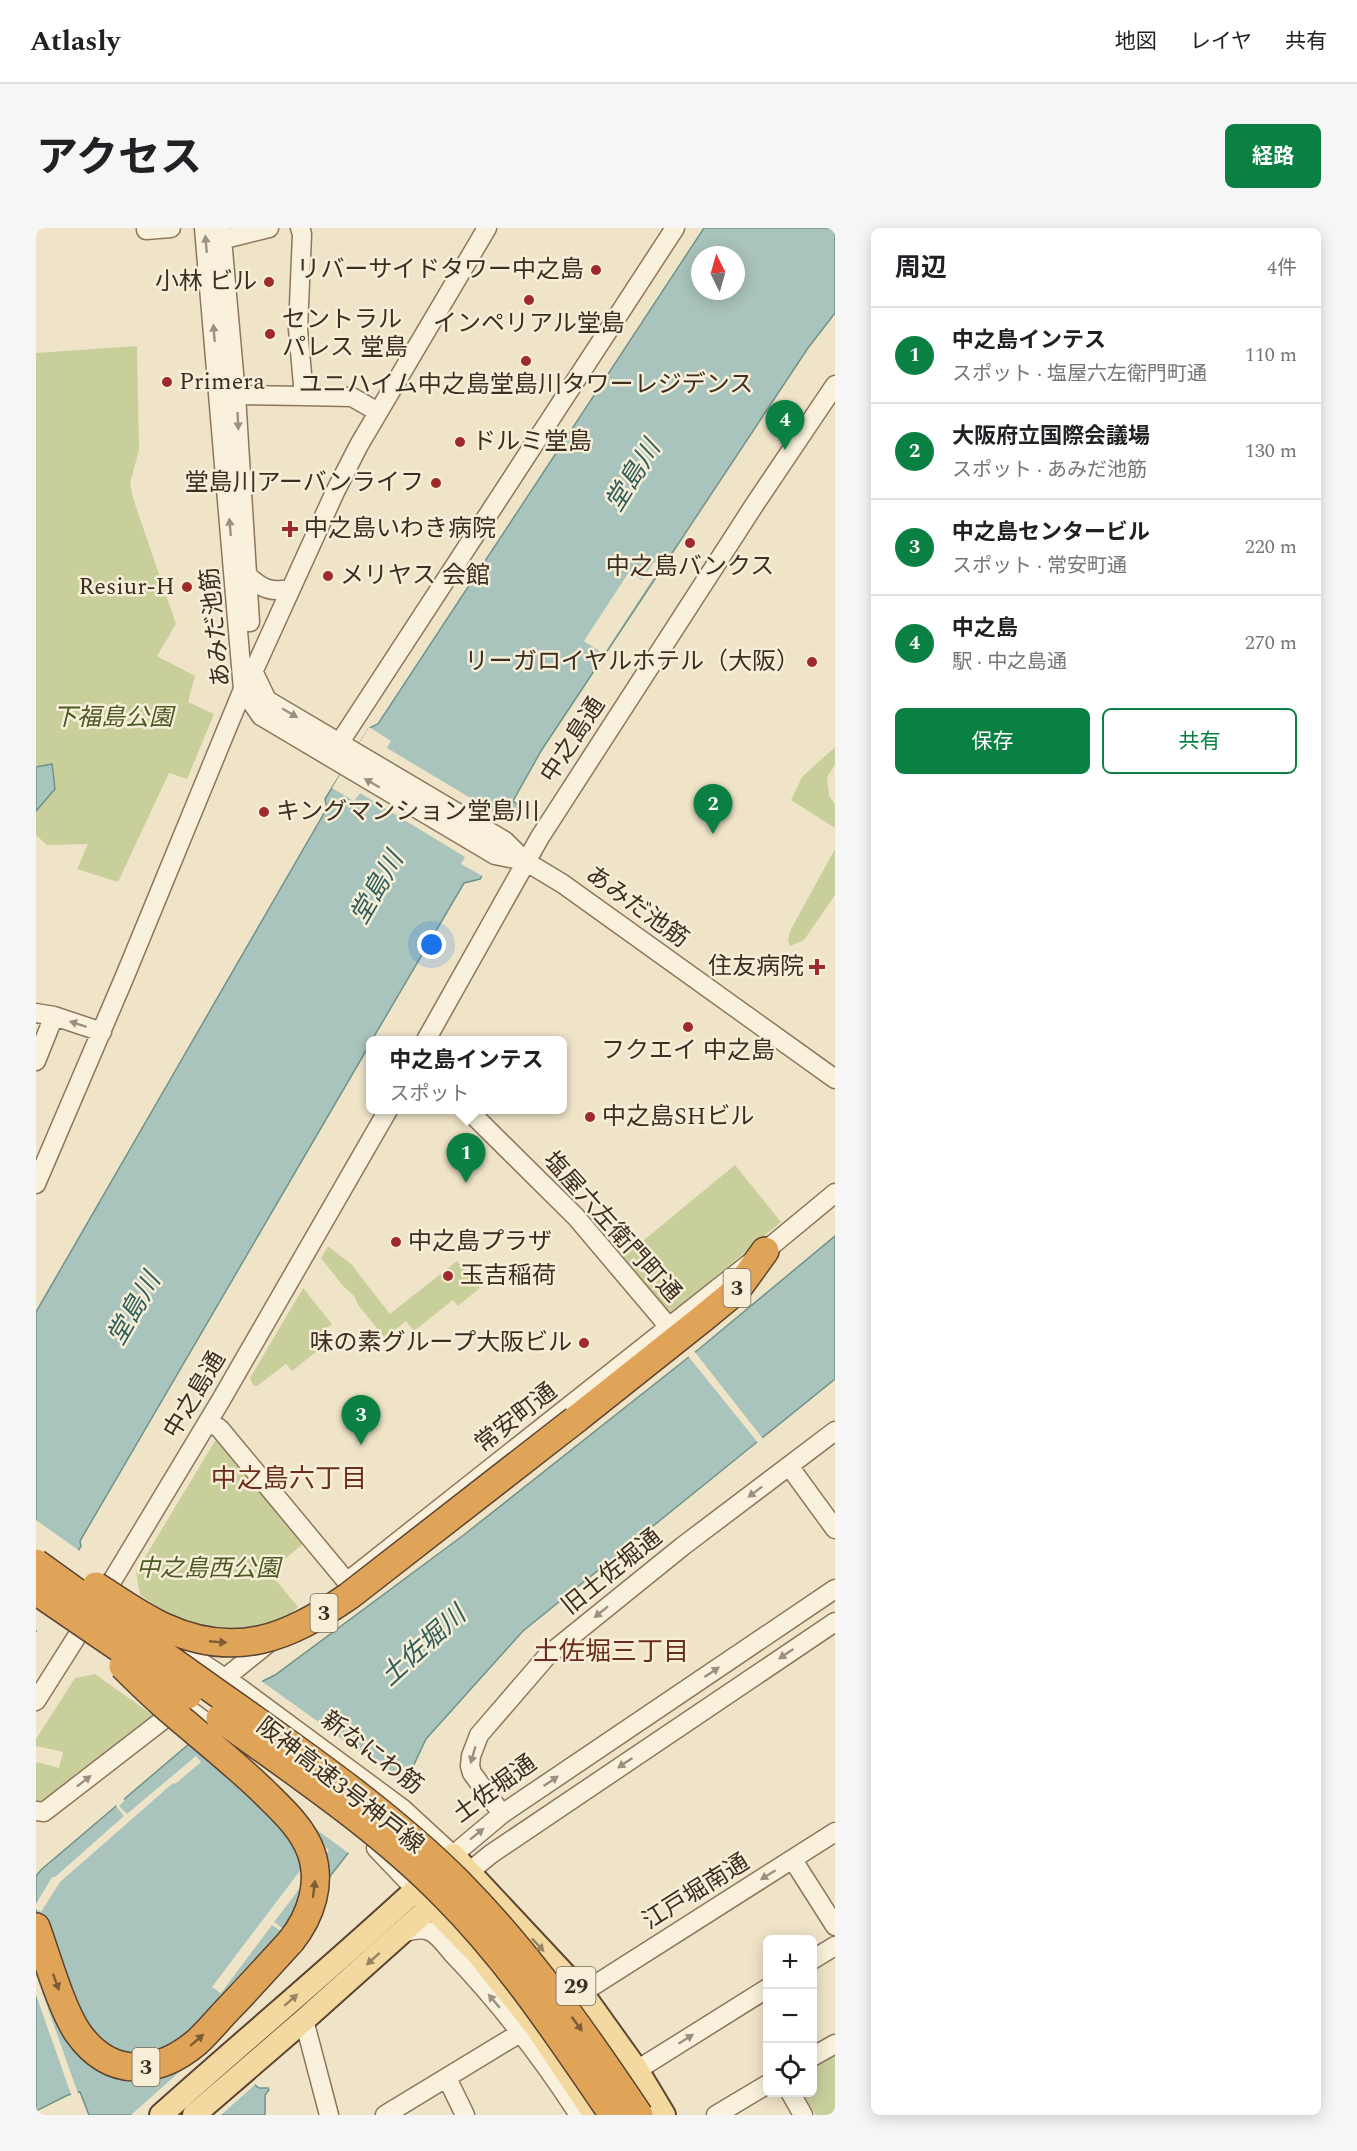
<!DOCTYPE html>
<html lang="ja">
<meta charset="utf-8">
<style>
body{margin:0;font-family:Spectral,"Noto Sans JP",serif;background:#f6f6f6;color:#202124}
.controls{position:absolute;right:18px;bottom:18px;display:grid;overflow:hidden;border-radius:9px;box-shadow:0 3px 15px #0003}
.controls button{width:54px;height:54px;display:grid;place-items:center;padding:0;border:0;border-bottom:2px solid #e0e0e0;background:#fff;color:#202124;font:30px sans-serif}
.compass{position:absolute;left:655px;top:18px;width:54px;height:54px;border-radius:50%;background:#fff;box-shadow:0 3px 15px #0003;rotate:355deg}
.you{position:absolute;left:396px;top:717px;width:21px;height:21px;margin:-15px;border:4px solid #fff;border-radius:50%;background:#1a73e8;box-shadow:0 0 0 9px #1a73e833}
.badge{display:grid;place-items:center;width:39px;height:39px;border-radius:50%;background:#0b8043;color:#fff;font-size:20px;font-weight:700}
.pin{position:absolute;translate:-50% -50px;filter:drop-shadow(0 2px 3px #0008)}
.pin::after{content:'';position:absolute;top:32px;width:21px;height:18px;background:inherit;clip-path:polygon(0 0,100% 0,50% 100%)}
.popup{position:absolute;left:330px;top:808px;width:201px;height:78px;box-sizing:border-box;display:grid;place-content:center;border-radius:9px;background:#fff;filter:drop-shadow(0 2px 4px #0005);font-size:20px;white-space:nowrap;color:#757577}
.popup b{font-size:22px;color:#202124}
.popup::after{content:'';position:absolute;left:50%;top:100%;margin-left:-12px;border:12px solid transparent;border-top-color:#fff}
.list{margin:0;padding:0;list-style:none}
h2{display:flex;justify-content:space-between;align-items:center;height:78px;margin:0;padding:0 24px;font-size:26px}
h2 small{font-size:20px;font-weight:400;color:#757577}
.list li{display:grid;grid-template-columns:39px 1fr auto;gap:18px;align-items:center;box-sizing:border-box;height:96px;padding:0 24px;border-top:2px solid #e0e0e0}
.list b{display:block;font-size:22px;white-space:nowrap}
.list p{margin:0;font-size:20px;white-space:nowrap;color:#757577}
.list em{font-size:20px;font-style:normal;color:#757577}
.actions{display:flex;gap:12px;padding:18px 24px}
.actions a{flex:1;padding:14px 0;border:2px solid #0b8043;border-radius:9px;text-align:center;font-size:21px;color:#0b8043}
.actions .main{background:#0b8043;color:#fff}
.icon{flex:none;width:33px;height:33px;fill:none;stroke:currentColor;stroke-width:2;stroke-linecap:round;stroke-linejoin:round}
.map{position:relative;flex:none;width:799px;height:1887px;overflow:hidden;border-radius:9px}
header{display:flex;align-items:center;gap:36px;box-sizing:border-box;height:84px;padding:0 30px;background:#fff;border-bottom:2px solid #e0e0e0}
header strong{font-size:28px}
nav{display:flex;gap:33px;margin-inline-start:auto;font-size:21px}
.intro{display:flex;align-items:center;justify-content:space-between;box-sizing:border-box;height:144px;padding:0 36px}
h1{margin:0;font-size:42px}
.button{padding:15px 27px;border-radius:9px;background:#0b8043;color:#fff;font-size:21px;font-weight:700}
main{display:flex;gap:36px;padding:0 36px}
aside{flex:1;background:#fff;border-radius:9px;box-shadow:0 3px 15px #0003}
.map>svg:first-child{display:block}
</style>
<header>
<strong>Atlasly</strong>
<nav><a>地図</a><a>レイヤ</a><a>共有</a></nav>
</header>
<div class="intro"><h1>アクセス</h1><a class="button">経路</a></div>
<main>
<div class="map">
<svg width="799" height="1887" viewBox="0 0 799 1887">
<rect width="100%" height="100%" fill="#f0e4c8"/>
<path fill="#c9cf9b" d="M 101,118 L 103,222 L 94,255 L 97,270 L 140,396 L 121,428 L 159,448 L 152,474 L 178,486 L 151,551 L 133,545 L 82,654 L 41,641 L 52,616 L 11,617 L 0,607 L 0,125 Z
M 799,519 L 799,537 L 791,549 L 793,568 L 799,576 L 799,600 L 755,572 L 766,549 Z
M 799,621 L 799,667 L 768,712 L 754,718 L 752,712 L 754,703 Z
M 699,937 L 745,994 L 636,1085 L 632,1084 L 585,1031 Z
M 292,1018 L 315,1036 L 354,1086 L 421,1033 L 444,1060 L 422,1078 L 417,1072 L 378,1103 L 370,1093 L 349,1110 L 323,1078 L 318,1068 L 307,1058 L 285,1030 Z
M 267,1060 L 296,1096 L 278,1110 L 285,1120 L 256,1143 L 250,1136 L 221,1158 L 217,1157 L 214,1150 Z
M 182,1212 L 267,1316 L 233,1344 L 262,1379 L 197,1431 L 104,1367 L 100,1344 L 179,1213 Z
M 59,1446 L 121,1490 L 8,1578 L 0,1577 L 0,1534 L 23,1540 L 27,1524 L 0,1518 L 0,1511 L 39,1450 Z
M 799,1826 L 799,1887 L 780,1887 L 766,1865 L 776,1864 L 777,1839 Z"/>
<path fill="#a9c4bc" stroke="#6f938a" stroke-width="1.5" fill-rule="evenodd" d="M 668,0 L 799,0 L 799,85 L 772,120 L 505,523 L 477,573 L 481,576 L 482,585 L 444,651 L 428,655 L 336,812 L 334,812 L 334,816 L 44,1313 L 45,1318 L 0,1404 L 0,1084 L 291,580 L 289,571 L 333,500 L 342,496 ZM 664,27 L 700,27 L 700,63 L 664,63 Z
M 16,536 L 19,561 L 0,583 L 0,539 Z
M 799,1008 L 799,1151 L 487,1403 L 390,1511 L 373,1547 L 288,1656 L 267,1673 L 217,1741 L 198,1785 L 219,1857 L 223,1860 L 232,1860 L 233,1862 L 229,1867 L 229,1887 L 53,1887 L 44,1864 L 32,1867 L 0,1883 L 0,1648 L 6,1641 L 227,1453 L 239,1447 L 429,1306 L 663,1121 Z"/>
<path fill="#f0e4c8" d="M 618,334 L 627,340 L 622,347 L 620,346 L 568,426 L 548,413 L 593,344 L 606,352 Z
M 333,499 L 355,513 L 351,520 L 458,584 L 463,576 L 483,589 L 476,599 L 448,649 L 425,636 L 429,629 L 324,565 L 318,573 L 296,560 Z
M 658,1123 L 728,1212 L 723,1216 L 652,1128 Z
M 0,1292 L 45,1324 L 3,1404 L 0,1402 Z
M 224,1452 L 370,1557 L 314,1626 L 154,1510 Z
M 160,1528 L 165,1534 L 139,1556 L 137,1555 L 24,1654 L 5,1684 L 0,1681 L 0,1676 L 16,1649 L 19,1649 L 88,1588 L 80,1578 L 81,1575 L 88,1569 L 88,1573 L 83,1578 L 91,1586 Z
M 285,1615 L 293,1622 L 238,1694 L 247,1701 L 245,1703 L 236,1697 L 185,1765 L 176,1759 Z
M 0,1747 L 44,1871 L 42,1868 L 36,1869 L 0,1767 Z
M 202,1792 L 222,1854 L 185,1887 L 95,1887 Z"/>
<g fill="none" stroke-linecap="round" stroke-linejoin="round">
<g stroke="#8d765c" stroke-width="21">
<path id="minor" d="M 110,0 L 110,2 L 135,0
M 168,0 L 207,462 L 225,488 L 459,627 L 489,633
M 185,0 L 200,167 L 214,394
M 264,0 L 266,6 L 262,101 L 268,168 L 316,169 L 342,184
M 185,12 L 233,0
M 200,167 L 268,168
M 211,347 C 225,360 234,365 254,361
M 217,443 L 231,472 L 469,613 L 489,633 L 527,656 L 799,851
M 213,453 L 299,264 L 323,217 L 451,0
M 304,514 L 639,0
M 0,785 L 18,788 L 66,804
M 390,812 L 504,609 L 717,279 L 799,157
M 0,833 L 18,788
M 432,882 L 540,989 L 633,1099
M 0,956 L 89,748 L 210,454
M 173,1193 L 184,1201 L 311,1354
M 753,1238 L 799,1301
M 317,1349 L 729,1023 L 799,965
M 120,1404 L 205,1461 L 367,1581 L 417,1627 L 466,1586 L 799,1361
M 188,1451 L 236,1412
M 140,1472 L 190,1509
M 0,1473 L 76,1353 L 185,1172 L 352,882
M 0,1583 L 8,1584 L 145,1478
M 466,1586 L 436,1545 L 434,1538 L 435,1528 L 443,1507 L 512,1427 L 647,1318 L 799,1203
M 340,1620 L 380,1662
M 757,1632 L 799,1698
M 433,1644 L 455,1626 L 799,1394
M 366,1705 C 374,1703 385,1699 393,1703 C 402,1706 410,1718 416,1725 C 463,1774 506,1830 543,1887
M 776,1732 L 799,1718
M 546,1765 L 799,1604
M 268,1792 L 293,1887
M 776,1829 L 799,1816
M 601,1842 L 732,1760
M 411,1850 L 429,1887
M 754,1864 L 767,1887
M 349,1887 L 484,1805
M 680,1887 L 732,1856"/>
</g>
<g stroke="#5b4430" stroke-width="26">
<path id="major" d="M 385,1668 L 440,1724 L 498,1796 L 559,1887
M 125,1887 C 222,1800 323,1717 417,1627 L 546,1765 L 601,1842 L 628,1887
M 158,1887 L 268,1792 L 420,1656"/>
</g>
<g stroke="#5b4430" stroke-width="30">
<path id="highway" d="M 539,1192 L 666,1091 L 700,1063 L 729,1023
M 0,1699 C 11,1729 25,1780 42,1805 C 74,1850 121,1848 161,1814 C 173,1803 184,1789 196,1777 C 216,1756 235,1735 255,1713"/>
</g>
<use href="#minor" stroke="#faf1dc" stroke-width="18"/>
<use href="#major" stroke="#f3d9a0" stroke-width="22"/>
<use href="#highway" stroke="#e0a458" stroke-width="27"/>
<g stroke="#5b4430" stroke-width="30" stroke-linecap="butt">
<path id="highway-bridge" d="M 0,1335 C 71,1386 142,1438 214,1488 C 287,1540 359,1591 423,1655 C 492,1725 548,1805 603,1887
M 60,1358 C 82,1372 104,1388 128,1399 C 200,1432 252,1410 313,1368 L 539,1192
M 0,1363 L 152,1467
M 87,1438 C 100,1451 113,1464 127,1476 C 160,1505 195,1532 227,1563 C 245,1581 266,1599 275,1624 C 286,1655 275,1688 255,1713
M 184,1490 C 261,1546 341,1599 408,1667 C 474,1733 525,1811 577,1887"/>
</g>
<use href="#highway-bridge" stroke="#e0a458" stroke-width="27"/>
</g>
<defs><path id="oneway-solid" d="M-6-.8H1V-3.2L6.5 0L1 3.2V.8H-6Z" transform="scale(1.5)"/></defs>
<g fill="#9c907e">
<use href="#oneway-solid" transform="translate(170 16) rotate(-95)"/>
<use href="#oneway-solid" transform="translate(178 105) rotate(-95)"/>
<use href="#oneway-solid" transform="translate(202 193) rotate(87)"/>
<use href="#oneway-solid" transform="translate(194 299) rotate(-95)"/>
<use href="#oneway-solid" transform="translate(254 485) rotate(30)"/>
<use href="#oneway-solid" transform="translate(336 555) rotate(-150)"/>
<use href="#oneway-solid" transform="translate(42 796) rotate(-162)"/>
<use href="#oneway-solid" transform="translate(719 1264) rotate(143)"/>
<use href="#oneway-solid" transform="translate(565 1384) rotate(141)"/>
<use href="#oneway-solid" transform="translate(750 1426) rotate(146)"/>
<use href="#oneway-solid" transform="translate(676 1444) rotate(-34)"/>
<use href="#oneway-solid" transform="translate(437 1527) rotate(106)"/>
<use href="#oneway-solid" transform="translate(589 1535) rotate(146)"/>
<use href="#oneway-solid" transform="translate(48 1553) rotate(-38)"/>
<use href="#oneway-solid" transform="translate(515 1553) rotate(-34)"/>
<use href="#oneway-solid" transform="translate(441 1606) rotate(-39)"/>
<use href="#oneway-solid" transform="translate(732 1647) rotate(148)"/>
<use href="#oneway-solid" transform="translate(458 1773) rotate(-130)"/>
<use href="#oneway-solid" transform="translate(650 1811) rotate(-32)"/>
</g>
<g fill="#7e5d36">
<use href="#oneway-solid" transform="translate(182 1414) rotate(5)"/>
<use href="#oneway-solid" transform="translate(278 1661) rotate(-83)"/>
<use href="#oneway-solid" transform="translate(20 1754) rotate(70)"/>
<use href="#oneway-solid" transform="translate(541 1796) rotate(54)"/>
<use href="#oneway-solid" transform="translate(161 1812) rotate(-41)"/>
</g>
<g fill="#988460">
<use href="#oneway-solid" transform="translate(502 1717) rotate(47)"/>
<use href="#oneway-solid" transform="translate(337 1731) rotate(138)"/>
<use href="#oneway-solid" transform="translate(255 1772) rotate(-41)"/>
</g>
<g fill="#9e2a2b" stroke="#f7eed8" stroke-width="2">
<circle cx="560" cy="42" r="6"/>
<circle cx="233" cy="54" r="6"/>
<circle cx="493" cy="72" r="6"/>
<circle cx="234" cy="106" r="6"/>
<circle cx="490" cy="133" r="6"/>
<circle cx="131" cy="154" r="6"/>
<circle cx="424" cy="214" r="6"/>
<circle cx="400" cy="255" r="6"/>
<path d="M251 292h6v6h6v6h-6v6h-6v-6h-6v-6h6z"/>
<circle cx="654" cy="315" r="6"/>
<circle cx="292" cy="348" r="6"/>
<circle cx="151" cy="359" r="6"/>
<circle cx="776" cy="434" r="6"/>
<circle cx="228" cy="584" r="6"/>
<path d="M778 730h6v6h6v6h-6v6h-6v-6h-6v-6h6z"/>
<circle cx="652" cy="799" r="6"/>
<circle cx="554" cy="889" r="6"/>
<circle cx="360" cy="1014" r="6"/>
<circle cx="412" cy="1048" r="6"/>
<circle cx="548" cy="1115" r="6"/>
</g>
<g text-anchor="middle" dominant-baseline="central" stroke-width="5" stroke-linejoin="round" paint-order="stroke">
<g fill="#f7eed8" stroke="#756857" stroke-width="1.5">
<rect x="687.5" y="1041" width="27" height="38" rx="4.5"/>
<rect x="274.5" y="1366" width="27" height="38" rx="4.5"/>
<rect x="520.5" y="1739" width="39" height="38" rx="4.5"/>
<rect x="96.5" y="1820" width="27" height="38" rx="4.5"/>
</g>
<g font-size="22" font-weight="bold" fill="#3d2e20">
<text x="701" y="1060">3</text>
<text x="288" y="1385">3</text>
<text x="540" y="1758">29</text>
<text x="110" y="1839">3</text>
</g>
<g font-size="24" fill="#3d2e20" stroke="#f7eed8" text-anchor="start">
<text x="548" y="42" text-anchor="end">リバーサイドタワー中之島</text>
<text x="221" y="54" text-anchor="end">小林 ビル</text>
<text x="246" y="92">セントラル<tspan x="246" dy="28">パレス 堂島</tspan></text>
<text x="493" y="96" text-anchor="middle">インペリアル堂島</text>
<text x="143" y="154">Primera</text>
<text x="490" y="157" text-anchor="middle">ユニハイム中之島堂島川タワーレジデンス</text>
<text x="436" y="214">ドルミ堂島</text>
<text x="388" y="255" text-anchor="end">堂島川アーバンライフ</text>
<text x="268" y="301">中之島いわき病院</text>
<text x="654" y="339" text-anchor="middle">中之島バンクス</text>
<text x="304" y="348">メリヤス 会館</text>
<text x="139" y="359" text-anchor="end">Resiur-H</text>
<text x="764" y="434" text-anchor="end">リーガロイヤルホテル（大阪）</text>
<text x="240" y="584">キングマンション堂島川</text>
<text x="768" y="739" text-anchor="end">住友病院</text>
<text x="652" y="823" text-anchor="middle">フクエイ 中之島</text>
<text x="566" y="889">中之島SHビル</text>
<text x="372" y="1014">中之島プラザ</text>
<text x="424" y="1048">玉吉稲荷</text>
<text x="536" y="1115" text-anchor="end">味の素グループ大阪ビル</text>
</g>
<g font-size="24" fill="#3d2e20" stroke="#f7eed8">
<text transform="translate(180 399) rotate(-96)">あみだ池筋</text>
<text transform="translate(537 512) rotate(-57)">中之島通</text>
<text transform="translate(601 679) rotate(36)">あみだ池筋</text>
<text transform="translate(576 999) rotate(48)">塩屋六左衛門町通</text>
<text transform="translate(159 1167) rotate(-59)">中之島通</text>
<text transform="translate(480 1190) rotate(-38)">常安町通</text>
<text transform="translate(576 1344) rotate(-39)">旧土佐堀通</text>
<text transform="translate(336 1525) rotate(37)">新なにわ筋</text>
<text transform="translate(304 1558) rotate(38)">阪神高速3号神戸線</text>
<text transform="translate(459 1561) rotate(-36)">土佐堀通</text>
<text transform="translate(660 1664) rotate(-32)">江戸堀南通</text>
</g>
<g font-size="24" font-style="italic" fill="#4d5a26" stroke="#f7eed8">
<text x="77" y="490">下福島公園</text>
<text x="172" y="1341">中之島西公園</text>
</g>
<g font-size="26" font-style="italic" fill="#2f5d5a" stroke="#f7eed8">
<text transform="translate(597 248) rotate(-58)">堂島川</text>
<text transform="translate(341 660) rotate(-60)">堂島川</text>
<text transform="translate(98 1081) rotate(-60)">堂島川</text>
<text transform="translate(387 1418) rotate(-42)">土佐堀川</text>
</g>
<g font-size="26" fill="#6b2e1e" stroke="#f7eed8">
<text x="253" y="1251">中之島六丁目</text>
<text x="575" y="1424">土佐堀三丁目</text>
</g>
</g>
</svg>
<div class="controls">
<button>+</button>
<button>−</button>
<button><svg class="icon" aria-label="locate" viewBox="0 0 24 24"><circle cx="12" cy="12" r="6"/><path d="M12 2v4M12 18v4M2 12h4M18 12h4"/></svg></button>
</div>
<svg class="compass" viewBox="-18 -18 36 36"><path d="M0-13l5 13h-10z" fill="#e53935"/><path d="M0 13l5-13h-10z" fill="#757577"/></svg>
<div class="you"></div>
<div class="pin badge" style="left:430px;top:955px">1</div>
<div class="popup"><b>中之島インテス</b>スポット</div>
<div class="pin badge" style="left:677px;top:606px">2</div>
<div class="pin badge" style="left:325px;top:1217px">3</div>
<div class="pin badge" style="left:749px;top:222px">4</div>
</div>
<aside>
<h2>周辺<small>4件</small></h2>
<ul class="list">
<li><span class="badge">1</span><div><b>中之島インテス</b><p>スポット · 塩屋六左衛門町通</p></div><em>110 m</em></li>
<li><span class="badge">2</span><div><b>大阪府立国際会議場</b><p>スポット · あみだ池筋</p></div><em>130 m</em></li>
<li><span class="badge">3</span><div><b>中之島センタービル</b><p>スポット · 常安町通</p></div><em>220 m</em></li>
<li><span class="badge">4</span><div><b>中之島</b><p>駅 · 中之島通</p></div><em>270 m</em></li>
</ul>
<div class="actions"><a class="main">保存</a><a>共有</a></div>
</aside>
</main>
